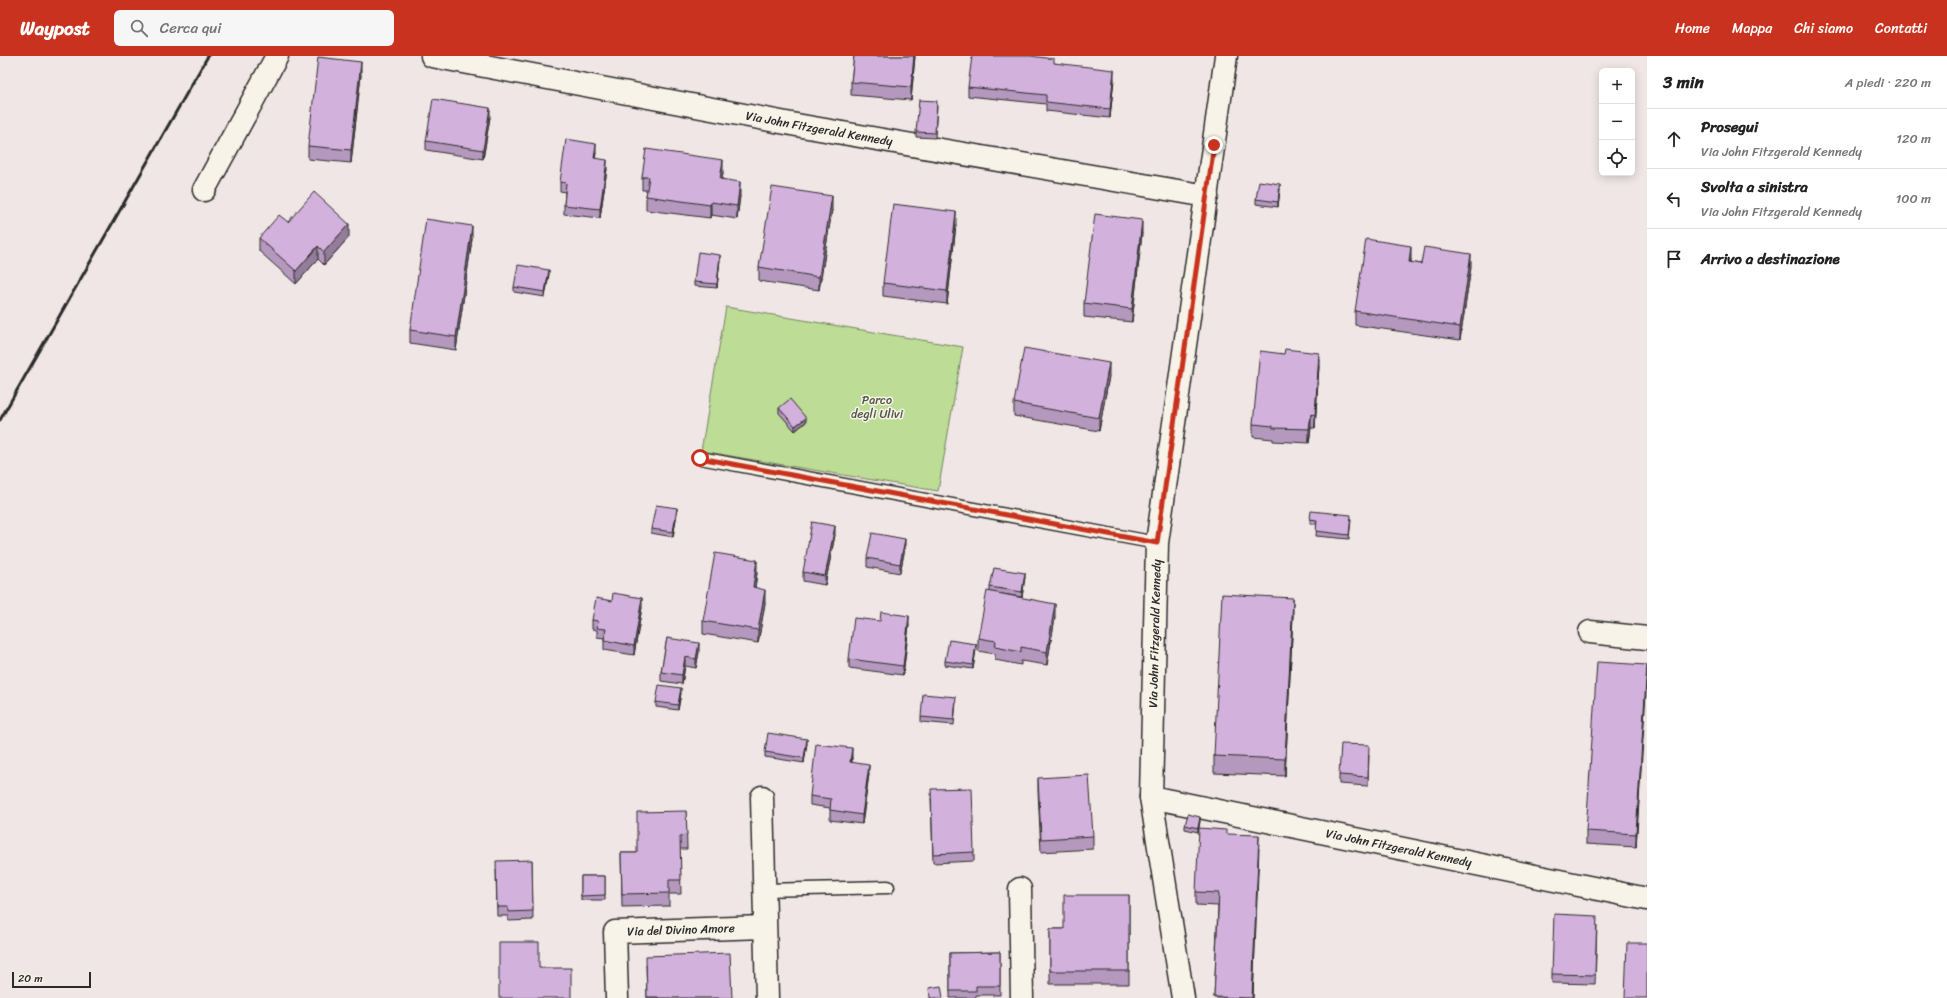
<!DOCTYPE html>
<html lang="it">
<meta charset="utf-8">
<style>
body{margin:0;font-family:Sriracha,sans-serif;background:#f6f6f6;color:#222}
.controls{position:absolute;right:12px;top:12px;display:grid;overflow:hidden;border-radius:6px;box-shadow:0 2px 10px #0003}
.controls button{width:36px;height:36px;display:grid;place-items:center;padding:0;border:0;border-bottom:1px solid #e0e0e0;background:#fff;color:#222;font:20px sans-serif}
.scale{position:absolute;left:12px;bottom:10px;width:79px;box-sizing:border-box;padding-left:4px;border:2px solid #2b2b2b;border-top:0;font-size:11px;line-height:14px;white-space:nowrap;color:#2b2b2b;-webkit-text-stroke:3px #f7f3e8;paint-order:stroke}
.stop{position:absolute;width:12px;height:12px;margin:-9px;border:3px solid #c8321e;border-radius:50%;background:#fff}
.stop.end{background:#c8321e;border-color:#fff;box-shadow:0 1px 4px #0008}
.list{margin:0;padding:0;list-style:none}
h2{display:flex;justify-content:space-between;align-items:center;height:52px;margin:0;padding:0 16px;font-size:17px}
h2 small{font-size:13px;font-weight:400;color:#767676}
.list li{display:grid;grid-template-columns:26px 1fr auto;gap:12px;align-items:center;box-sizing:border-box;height:60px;padding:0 16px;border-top:1px solid #e0e0e0}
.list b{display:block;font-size:15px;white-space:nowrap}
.list p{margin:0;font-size:13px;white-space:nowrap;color:#767676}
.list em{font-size:13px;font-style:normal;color:#767676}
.icon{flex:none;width:22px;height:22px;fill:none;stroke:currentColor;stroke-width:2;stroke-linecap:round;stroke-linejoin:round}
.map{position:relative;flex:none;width:1647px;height:942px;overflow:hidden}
header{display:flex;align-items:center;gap:24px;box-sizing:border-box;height:56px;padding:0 20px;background:#c8321e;color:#fff}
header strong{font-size:19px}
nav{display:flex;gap:22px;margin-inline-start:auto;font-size:14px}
.search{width:280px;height:36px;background:#f6f6f6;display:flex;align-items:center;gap:10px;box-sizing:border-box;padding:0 14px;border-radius:6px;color:#767676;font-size:15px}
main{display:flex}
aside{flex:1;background:#fff}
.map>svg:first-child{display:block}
</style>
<header>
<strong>Waypost</strong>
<div class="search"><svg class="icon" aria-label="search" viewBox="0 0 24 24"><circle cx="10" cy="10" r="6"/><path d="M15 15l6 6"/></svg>Cerca qui</div>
<nav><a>Home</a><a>Mappa</a><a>Chi siamo</a><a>Contatti</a></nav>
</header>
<main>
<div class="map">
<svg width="1647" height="942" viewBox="0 0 1647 942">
<rect width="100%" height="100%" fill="#f0e6e6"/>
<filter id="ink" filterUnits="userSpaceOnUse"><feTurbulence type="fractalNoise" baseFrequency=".025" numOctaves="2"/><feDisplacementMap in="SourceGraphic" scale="8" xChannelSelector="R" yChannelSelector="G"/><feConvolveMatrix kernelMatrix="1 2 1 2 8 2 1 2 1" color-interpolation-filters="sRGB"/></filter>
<g filter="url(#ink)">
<path fill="#bddc95" stroke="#748460" d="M 726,251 L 963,291 L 938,435 L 701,395 Z"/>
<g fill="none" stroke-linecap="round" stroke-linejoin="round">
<g stroke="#2b2b2b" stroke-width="15">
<path id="lane" d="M 700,402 L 1157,487
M 764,834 L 888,831"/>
</g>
<g stroke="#2b2b2b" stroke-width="25">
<g id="street">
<path id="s1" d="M 432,0 L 802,70 L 1207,140"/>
<path d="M 204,134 L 277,0"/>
<path d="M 1590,576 L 1647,582"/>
<path d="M 762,741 L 767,942"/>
<path id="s2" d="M 1151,741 L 1647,843"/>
<path d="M 1020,833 L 1022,942"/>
<path id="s3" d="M 617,942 L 615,876 L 764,871"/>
<path id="s4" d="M 1183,942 L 1151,741 L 1157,487 L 1226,0"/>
</g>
</g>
<use href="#lane" stroke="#f7f3e8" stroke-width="12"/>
<use href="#street" stroke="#f7f3e8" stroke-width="22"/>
<path stroke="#2b2b2b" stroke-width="3" d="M 0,364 L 208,0"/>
</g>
<path fill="#b598be" stroke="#2b2b2b" d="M 854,0 L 915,0 L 911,44 L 851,39 L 851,26 Z
M 1054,7 L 1114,23 L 1110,62 L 1046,55 L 1046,48 L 968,40 L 968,31 Z
M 361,19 L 351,107 L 308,103 L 308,90 Z
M 937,50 L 935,82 L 916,81 L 916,76 Z
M 490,61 L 483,103 L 426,94 L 426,85 Z
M 596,97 L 595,102 L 607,113 L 600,162 L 564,158 L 564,149 L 565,136 L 560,135 L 560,126 Z
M 723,117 L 722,124 L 740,140 L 737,163 L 711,159 L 710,162 L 646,154 L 646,140 L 647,134 L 642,134 L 642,121 Z
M 1280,133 L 1278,151 L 1256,148 L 1256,143 Z
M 832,154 L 819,234 L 759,225 L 759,211 Z
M 288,166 L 349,181 L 324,209 L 318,203 L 296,228 L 259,195 L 259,182 Z
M 956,169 L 947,248 L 883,240 L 883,227 Z
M 1142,177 L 1132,266 L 1084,261 L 1084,247 Z
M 472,183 L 456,294 L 410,287 L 410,274 Z
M 720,203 L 717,232 L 694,230 L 694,226 Z
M 1411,203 L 1411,206 L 1421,208 L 1471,211 L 1460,284 L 1355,269 L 1355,255 Z
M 549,218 L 545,241 L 514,236 L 514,231 Z
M 1319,310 L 1315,372 L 1311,372 L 1309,387 L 1273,385 L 1273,383 L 1253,381 L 1253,368 Z
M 1109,320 L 1099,375 L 1014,360 L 1014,347 Z
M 779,352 L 806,366 L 795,375 L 779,357 Z
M 677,457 L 673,481 L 651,477 L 651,473 Z
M 1310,463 L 1351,464 L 1349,483 L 1316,480 L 1317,468 L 1310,468 Z
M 835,479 L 825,529 L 803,525 L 803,516 Z
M 905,492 L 900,517 L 867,511 L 867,502 Z
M 757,517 L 755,532 L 765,547 L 758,587 L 703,578 L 703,565 Z
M 1025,521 L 1022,541 L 990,536 L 990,531 Z
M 642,551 L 634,599 L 604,594 L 604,582 L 597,581 L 597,574 L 592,573 L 592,564 Z
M 1293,559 L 1285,720 L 1214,717 L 1214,700 Z
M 1055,561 L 1047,609 L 1021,605 L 1021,609 L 995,604 L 995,598 L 978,595 L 978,582 Z
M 909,569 L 903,619 L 849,612 L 849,603 Z
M 667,582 L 699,596 L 696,612 L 685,610 L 682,628 L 661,625 L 661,616 Z
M 976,593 L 973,613 L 945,609 L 945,605 Z
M 1647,609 L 1636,791 L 1586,788 L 1586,775 Z
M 681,637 L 678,654 L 656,651 L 656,646 Z
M 956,646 L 954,669 L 921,666 L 921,661 Z
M 807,687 L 804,707 L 765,701 L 765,696 Z
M 1369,698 L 1368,730 L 1339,728 L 1339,719 Z
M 852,701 L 852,706 L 869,718 L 862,768 L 830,764 L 830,752 L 810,749 L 810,740 Z
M 1038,722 L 1093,780 L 1093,793 L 1041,796 L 1038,735 Z
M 931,742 L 974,796 L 974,805 L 933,807 Z
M 686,755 L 687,793 L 680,793 L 681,838 L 669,838 L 669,850 L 622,851 L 621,797 L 637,797 Z
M 1200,765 L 1198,776 L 1185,773 L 1185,769 Z
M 1226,778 L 1259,792 L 1253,942 L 1214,942 L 1218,850 L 1196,849 L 1196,836 Z
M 532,804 L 533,864 L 508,865 L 508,860 L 497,860 L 496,814 Z
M 581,820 L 605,820 L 605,844 L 581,844 Z
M 1129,839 L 1129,928 L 1050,928 L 1050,873 L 1064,873 Z
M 1597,869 L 1595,928 L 1552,927 L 1552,918 Z
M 1000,896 L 1000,939 L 976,939 L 976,942 L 950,942 L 950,897 Z
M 646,909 L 732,942 L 647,942 Z"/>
<path fill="#947c9b" stroke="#2b2b2b" d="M 914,0 L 915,0 L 911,44 L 911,31 Z
M 361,6 L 361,19 L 351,107 L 351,94 Z
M 1114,14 L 1114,23 L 1110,62 L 1110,53 Z
M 490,52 L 490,61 L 483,103 L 483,94 Z
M 596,88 L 596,97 L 594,111 L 594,102 Z
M 607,104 L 607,113 L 600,162 L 600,153 Z
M 723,104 L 723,117 L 720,136 L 720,123 Z
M 740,126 L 740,140 L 737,163 L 737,150 Z
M 1280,128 L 1280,133 L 1278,151 L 1278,146 Z
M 832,140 L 832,154 L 819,234 L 819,221 Z
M 711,146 L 711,159 L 710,162 L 710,149 Z
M 956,156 L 956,169 L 947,248 L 947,235 Z
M 1142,164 L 1142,177 L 1132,266 L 1132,253 Z
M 349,168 L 349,181 L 324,209 L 324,196 Z
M 472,170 L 472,183 L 456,294 L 456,281 Z
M 318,190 L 318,203 L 296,228 L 296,215 Z
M 1411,190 L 1411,203 L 1409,219 L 1409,206 Z
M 1471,198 L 1471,211 L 1460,284 L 1460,271 Z
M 720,199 L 720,203 L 717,232 L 717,228 Z
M 549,214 L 549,218 L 545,241 L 545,236 Z
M 1319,297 L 1319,310 L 1315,372 L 1315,359 Z
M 1109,307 L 1109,320 L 1099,375 L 1099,362 Z
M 1311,358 L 1311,372 L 1309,387 L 1309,373 Z
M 806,362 L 806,366 L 795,375 L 795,370 Z
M 677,452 L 677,457 L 673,481 L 673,476 Z
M 835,470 L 835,479 L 825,529 L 825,520 Z
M 905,483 L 905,492 L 900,517 L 900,508 Z
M 757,504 L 757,517 L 753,545 L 753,531 Z
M 1025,517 L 1025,521 L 1022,541 L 1022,536 Z
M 765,534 L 765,547 L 758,587 L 758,574 Z
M 642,542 L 642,551 L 634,599 L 634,590 Z
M 1293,542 L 1293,559 L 1285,720 L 1285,703 Z
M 1055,548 L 1055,561 L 1047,609 L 1047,596 Z
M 909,560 L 909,569 L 903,619 L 903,610 Z
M 699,587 L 699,596 L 696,612 L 696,603 Z
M 976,588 L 976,593 L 973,613 L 973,609 Z
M 685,601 L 685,610 L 682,628 L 682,619 Z
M 1647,610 L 1647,623 L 1636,791 L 1636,778 Z
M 681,632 L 681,637 L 678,654 L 678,649 Z
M 807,683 L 807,687 L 804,707 L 804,702 Z
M 852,692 L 852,701 L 850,715 L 850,706 Z
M 869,709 L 869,718 L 862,768 L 862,759 Z
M 1200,761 L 1200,765 L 1198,776 L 1198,772 Z
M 1259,779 L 1253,942 L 1252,942 Z"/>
<path fill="#d3b1dd" stroke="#2b2b2b" d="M 854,0 L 914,0 L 911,31 L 851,26 Z
M 972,0 L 1030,0 L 1054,3 L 1054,7 L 1114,14 L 1110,53 L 1046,46 L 1046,39 L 968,31 Z
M 318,1 L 361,6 L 351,94 L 308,90 Z
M 433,43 L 490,52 L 483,94 L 426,85 Z
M 919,44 L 937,45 L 935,77 L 916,76 Z
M 566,83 L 596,88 L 594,102 L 607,104 L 600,153 L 564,149 L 566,127 L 560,126 Z
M 646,93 L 723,104 L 720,123 L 740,126 L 737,150 L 711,146 L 710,149 L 646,140 L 649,121 L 642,121 Z
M 1259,125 L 1280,128 L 1278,146 L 1256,143 Z
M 772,131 L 832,140 L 819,221 L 759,211 Z
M 314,136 L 349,168 L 324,196 L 318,190 L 296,215 L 259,182 L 279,159 L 288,166 Z
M 893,148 L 956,156 L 947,235 L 883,227 Z
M 1095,158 L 1142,164 L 1132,253 L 1084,247 Z
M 426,163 L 472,170 L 456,281 L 410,274 Z
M 1366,183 L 1411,190 L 1409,206 L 1421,208 L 1424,191 L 1471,198 L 1460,271 L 1355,255 Z
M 698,196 L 720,199 L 717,228 L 694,226 Z
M 518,209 L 549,214 L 545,236 L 514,231 Z
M 1024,292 L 1109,307 L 1099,362 L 1014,347 Z
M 1285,293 L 1319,297 L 1315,359 L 1311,358 L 1309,373 L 1273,372 L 1273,370 L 1253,368 L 1260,295 L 1284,298 Z
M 790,343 L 806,362 L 795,370 L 779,352 Z
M 656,449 L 677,452 L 673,476 L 651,473 Z
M 1311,455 L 1351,459 L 1349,479 L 1316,475 L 1317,464 L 1310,463 Z
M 812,466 L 835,470 L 825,520 L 803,516 Z
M 872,477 L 905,483 L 900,508 L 867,502 Z
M 715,497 L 757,504 L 753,531 L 765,534 L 758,574 L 703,565 Z
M 994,512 L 1025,517 L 1022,536 L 990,531 Z
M 987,535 L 1055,548 L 1047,596 L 1021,591 L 1021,596 L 995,591 L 996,585 L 978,582 Z
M 613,537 L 642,542 L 634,590 L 604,584 L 606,573 L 597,572 L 598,565 L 592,564 L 596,542 L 612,545 Z
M 1222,538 L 1293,542 L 1285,703 L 1214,700 Z
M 881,556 L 909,560 L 903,610 L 849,603 L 854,562 L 880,565 Z
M 667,582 L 699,587 L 696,603 L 685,601 L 682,619 L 661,616 Z
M 949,584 L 976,588 L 973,609 L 945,605 Z
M 1597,606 L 1647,609 L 1636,778 L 1586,775 Z
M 659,629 L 681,632 L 678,649 L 656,646 Z
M 923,638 L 956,641 L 954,664 L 921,661 Z
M 768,677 L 807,683 L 804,702 L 765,696 Z
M 816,688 L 852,692 L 850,706 L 869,709 L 862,759 L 830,754 L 831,743 L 810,740 Z
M 1341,688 L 1369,689 L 1368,721 L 1339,719 Z
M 1089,719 L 1093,780 L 1041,783 L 1038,722 Z
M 972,732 L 974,796 L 933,798 L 931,733 Z
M 686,755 L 687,779 L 680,780 L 681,824 L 669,824 L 669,837 L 622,838 L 621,797 L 637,797 L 637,756 Z
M 1188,758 L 1200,761 L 1198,772 L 1185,769 Z
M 1199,772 L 1226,774 L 1226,778 L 1259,779 L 1252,942 L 1214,941 L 1219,837 L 1196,836 Z
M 532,804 L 533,855 L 508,856 L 508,851 L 497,851 L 496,805 Z
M 581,820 L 605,820 L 605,839 L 581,840 Z
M 1064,839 L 1129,839 L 1129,915 L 1050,915 L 1050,873 L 1064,873 Z
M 1554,858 L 1597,860 L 1595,919 L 1552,918 Z
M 499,886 L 539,886 L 539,912 L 571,912 L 571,942 L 499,942 Z
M 1627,887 L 1647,887 L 1647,942 L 1625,942 Z
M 1000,896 L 1000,930 L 976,930 L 976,935 L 950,935 L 950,897 Z
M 730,897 L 732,942 L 658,942 L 658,941 L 647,941 L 646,900 Z
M 941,930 L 943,942 L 930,942 L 929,932 Z"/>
</g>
<g fill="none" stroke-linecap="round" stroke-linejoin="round" filter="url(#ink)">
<path stroke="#c8321e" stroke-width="5" d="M 700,402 L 1157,487 L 1214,89"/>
</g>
<g text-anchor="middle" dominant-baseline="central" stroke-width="3" stroke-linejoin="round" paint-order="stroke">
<g font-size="12" fill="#2b2b2b" stroke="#f7f3e8">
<text stroke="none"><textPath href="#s1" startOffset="394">Via John Fitzgerald Kennedy</textPath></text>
<text stroke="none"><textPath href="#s4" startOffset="367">Via John Fitzgerald Kennedy</textPath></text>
<text stroke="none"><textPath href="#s2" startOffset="253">Via John Fitzgerald Kennedy</textPath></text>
<text stroke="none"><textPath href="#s3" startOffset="132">Via del Divino Amore</textPath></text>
</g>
<g font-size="12" fill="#505746" stroke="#f7f3e8">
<text x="877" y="344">Parco<tspan x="877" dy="14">degli Ulivi</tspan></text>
</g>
</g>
</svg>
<div class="controls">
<button>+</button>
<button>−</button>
<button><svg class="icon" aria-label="locate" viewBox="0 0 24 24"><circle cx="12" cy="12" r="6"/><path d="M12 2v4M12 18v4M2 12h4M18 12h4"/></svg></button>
</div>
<div class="scale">20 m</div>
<div class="stop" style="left:700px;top:402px"></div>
<div class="stop end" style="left:1214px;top:89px"></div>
</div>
<aside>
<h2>3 min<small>A piedi · 220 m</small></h2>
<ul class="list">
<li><svg class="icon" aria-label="ahead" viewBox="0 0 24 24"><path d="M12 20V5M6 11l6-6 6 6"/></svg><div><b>Prosegui</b><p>Via John Fitzgerald Kennedy</p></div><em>120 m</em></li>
<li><svg class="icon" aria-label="left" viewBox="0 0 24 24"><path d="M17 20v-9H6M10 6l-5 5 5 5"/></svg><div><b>Svolta a sinistra</b><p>Via John Fitzgerald Kennedy</p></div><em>100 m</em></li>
<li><svg class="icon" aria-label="arrive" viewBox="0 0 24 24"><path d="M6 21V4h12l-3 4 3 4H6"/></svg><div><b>Arrivo a destinazione</b></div></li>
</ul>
</aside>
</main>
